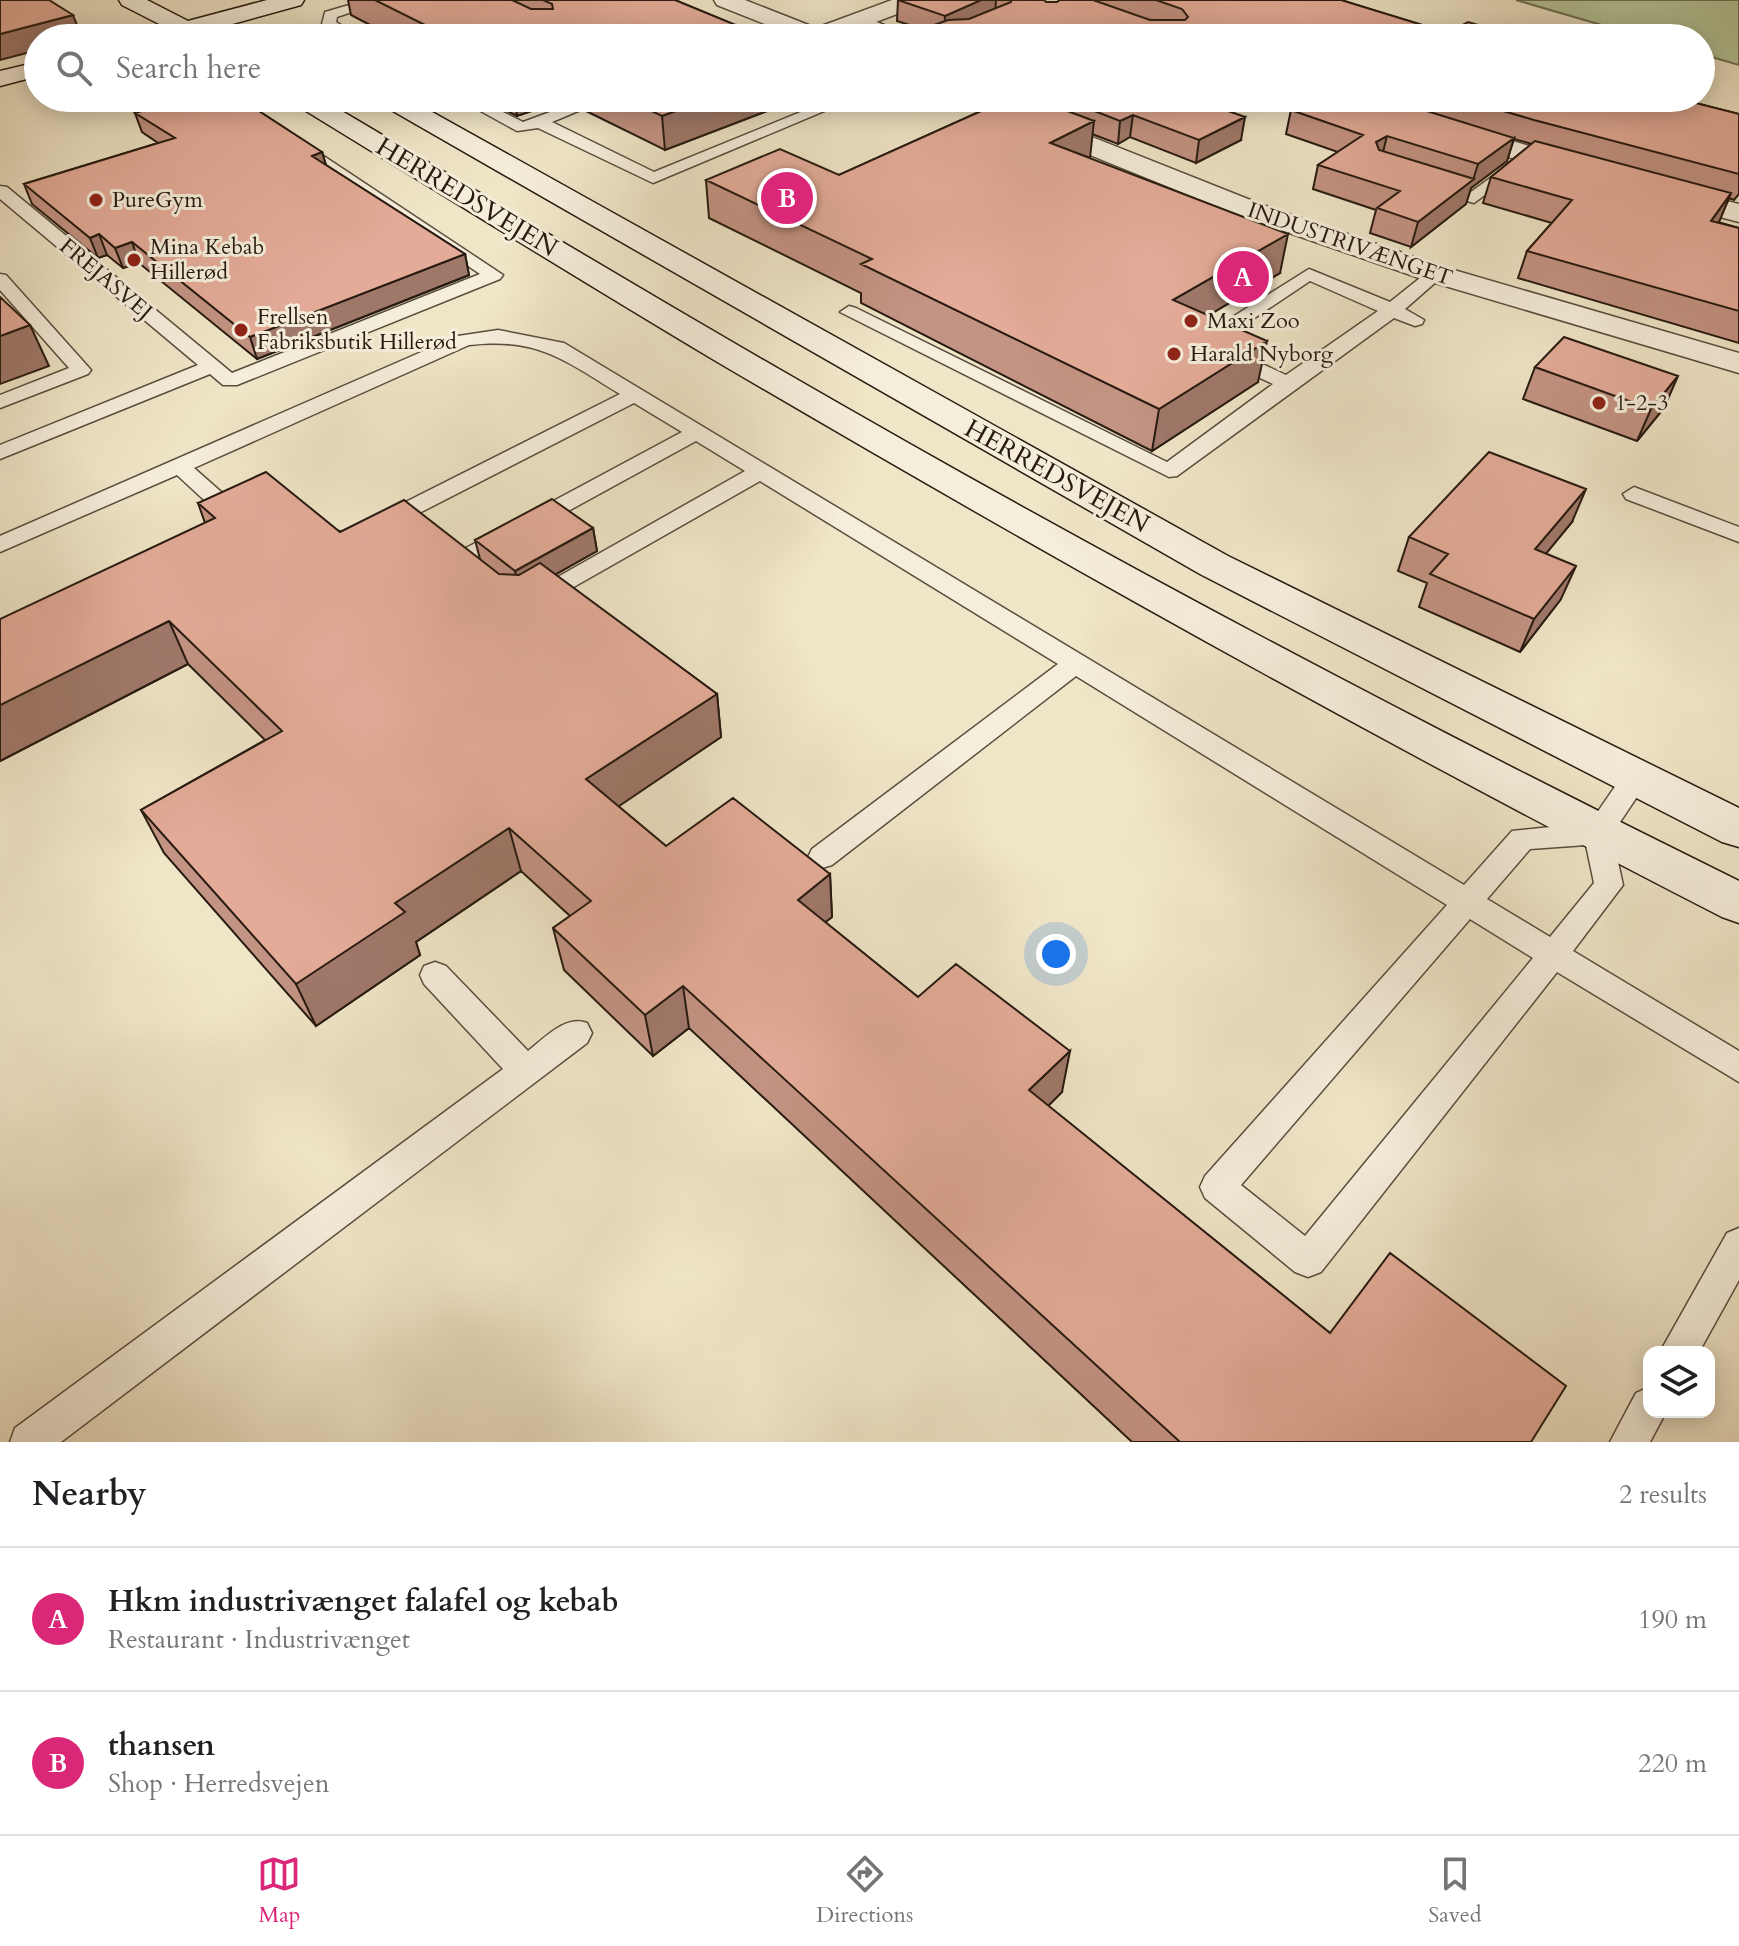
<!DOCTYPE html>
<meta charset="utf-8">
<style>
body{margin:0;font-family:Cardo,serif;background:#f6f6f6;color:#202124}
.controls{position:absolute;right:24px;bottom:24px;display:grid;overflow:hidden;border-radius:16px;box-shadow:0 4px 20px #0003}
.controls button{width:72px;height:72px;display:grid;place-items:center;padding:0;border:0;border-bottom:2px solid #e0e0e0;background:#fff;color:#202124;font:40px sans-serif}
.you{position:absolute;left:1056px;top:954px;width:28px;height:28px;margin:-20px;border:6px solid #fff;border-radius:50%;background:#1a73e8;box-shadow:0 0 0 12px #1a73e833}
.badge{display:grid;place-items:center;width:52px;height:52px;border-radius:50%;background:#db2777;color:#fff;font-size:26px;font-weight:700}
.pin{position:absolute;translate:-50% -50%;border:4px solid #fff;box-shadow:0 2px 8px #0006}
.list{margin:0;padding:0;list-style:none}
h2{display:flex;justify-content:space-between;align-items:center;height:104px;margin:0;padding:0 32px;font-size:34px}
h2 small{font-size:26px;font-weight:400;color:#757577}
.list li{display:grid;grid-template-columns:52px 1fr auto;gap:24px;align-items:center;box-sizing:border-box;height:144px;padding:0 32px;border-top:2px solid #e0e0e0}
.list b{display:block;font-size:30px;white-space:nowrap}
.list p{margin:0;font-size:26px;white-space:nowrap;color:#757577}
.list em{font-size:26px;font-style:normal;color:#757577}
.icon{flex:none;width:44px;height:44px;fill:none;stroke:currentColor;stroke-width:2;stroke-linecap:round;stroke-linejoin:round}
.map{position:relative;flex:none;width:1739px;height:1442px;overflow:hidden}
.search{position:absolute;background:#fff;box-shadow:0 4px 20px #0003;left:24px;right:24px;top:24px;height:88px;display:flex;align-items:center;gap:20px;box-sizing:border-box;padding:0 28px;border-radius:44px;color:#757577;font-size:30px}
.sheet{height:392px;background:#fff}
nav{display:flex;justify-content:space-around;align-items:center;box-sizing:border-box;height:112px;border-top:2px solid #e0e0e0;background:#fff;font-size:22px;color:#757577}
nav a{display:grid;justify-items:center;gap:4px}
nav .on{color:#db2777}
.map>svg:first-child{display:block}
</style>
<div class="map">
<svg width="1739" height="1442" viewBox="0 0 1739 1442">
<rect width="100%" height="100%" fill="#efe5c7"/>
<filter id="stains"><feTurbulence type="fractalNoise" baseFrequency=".0025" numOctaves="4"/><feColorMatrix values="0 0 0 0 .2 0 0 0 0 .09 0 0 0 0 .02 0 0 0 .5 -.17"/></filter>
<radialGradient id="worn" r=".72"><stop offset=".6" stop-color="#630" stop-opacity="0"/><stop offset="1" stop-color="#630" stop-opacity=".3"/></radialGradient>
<path fill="#b4c699" stroke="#6e7054" stroke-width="2" d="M 1516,0 L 1739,0 L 1739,65 L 1701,54 L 1701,38 L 1646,38 Z"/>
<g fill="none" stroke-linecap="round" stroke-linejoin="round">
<g stroke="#594d3e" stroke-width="3">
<path id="lane" d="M 366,0 L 387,0 L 337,17 L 336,22 L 361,38 L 344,38 L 322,24 L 325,12 Z
M 855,17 L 865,17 L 915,38 L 895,38 L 855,23 Z
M 457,98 L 475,98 L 523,122 L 588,98 L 609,98 L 552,122 L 654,172 L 835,98 L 855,98 L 653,183 L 538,128 L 517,131 Z
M 295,137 L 503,275 L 500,279 L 237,385 L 223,385 L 210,374 L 0,459 L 0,445 L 198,365 L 0,199 L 0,186 L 7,187 L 232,373 L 480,274 L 289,145 L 287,142 Z
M 1515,160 L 1521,162 L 1521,168 L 1474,203 L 1430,190 L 1428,186 L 1436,181 L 1471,192 Z
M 1309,269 L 1390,302 L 1430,270 L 1442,270 L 1445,274 L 1405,309 L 1424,320 L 1422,324 L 1415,326 L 1394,318 L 1177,476 L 1169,477 L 840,312 L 849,306 L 856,308 L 1167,462 L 1273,384 L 1196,348 L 1193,344 L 1196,340 ZM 1310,281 L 1378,311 L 1286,375 L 1217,343 Z
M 0,274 L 6,275 L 91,370 L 88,374 L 0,408 L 0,395 L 69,368 L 0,290 Z
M 498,330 L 564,343 L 1464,885 L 1512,831 L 1590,823 L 1625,772 L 1635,769 L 1645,772 L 1649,779 L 1612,834 L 1623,885 L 1573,951 L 1739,1051 L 1739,1082 L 1557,972 L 1321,1272 L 1308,1277 L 1295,1272 L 1205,1198 L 1200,1187 L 1205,1176 L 1447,905 L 1076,676 L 832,865 L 822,868 L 812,865 L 808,857 L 812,849 L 1058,664 L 760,481 L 542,605 L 526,605 L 522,600 L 526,595 L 745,471 L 696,441 L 475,562 L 486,573 L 482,578 C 468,582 455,573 447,561 L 451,556 L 682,432 L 634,403 L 390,528 L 374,528 L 371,523 L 374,518 L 620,394 C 564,360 538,337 469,345 L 194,468 L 244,512 L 247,517 L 244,522 L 228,522 L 177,475 L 0,552 L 0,536 L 458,336 ZM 1586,845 L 1594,883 L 1550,937 L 1487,899 L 1530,849 ZM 1470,919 L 1533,958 L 1305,1236 L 1241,1185 Z
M 1634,487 L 1739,527 L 1739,542 L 1626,499 L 1623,494 Z
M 435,962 L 446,966 L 528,1051 C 545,1038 565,1015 587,1023 L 592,1033 L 587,1043 L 61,1442 L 10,1442 L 15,1428 L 503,1069 L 424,984 L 420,975 L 424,966 Z
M 1739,1228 L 1739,1280 L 1699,1352 L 1660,1352 L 1727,1233 Z
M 1649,1387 L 1649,1412 L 1666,1412 L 1650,1442 L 1610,1442 L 1636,1393 Z"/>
</g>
<g stroke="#594d3e" stroke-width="3">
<path id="street" d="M 714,0 L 745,0 L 816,28 L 892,0 L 924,0 L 921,5 L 833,38 L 800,38 L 717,5 Z
M 958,98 L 994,98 L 1263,205 L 1447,268 L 1739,353 L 1739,373 L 1425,280 L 1243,217 L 962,103 Z
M 1328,98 L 1368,98 L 1590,164 L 1594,170 L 1590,176 L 1580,178 L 1570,176 L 1332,103 Z
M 1665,186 L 1739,204 L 1739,222 L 1655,200 L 1651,194 L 1655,188 Z"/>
</g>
<g stroke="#271a10" stroke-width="3">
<path id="secondary" d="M 119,0 L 147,0 L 188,21 L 267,0 L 304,0 L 301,5 L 207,31 L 209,38 L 141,38 L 145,33 L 165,27 L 122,5 Z
M 38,62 L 38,76 L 0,86 L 0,71 Z
M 289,98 L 320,98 C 516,214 711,332 910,444 C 1182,598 1459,743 1739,881 L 1739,923 L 1722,917 C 1378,741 1042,553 709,357 C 570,274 432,188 293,103 Z
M 375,98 L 407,98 L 1228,556 L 1739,808 L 1739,847 L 1722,842 L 1200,574 L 379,103 Z"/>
</g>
<use href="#lane" fill="#f5eedb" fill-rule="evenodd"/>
<use href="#street" fill="#f5eedb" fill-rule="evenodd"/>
<use href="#secondary" fill="#f5eedb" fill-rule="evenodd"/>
</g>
<path fill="#c39383" stroke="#271a10" stroke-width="2" d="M 348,0 L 675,0 L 767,38 L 395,38 L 351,15 Z
M 898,0 L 1044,0 L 1046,2 L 1057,2 L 1060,0 L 1341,0 L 1448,33 L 1523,38 L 898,38 L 922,29 L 897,21 Z
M 482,98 L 580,98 L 568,102 L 564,100 L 517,116 Z
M 584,98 L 801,98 L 665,150 L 586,111 Z
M 849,98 L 892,98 L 886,107 L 879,110 L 868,111 L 850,104 Z
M 1010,98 L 1195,98 L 1194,98 L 1241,140 L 1196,163 L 1130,137 L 1118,144 L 1092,134 L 1089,158 L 1280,273 L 1208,315 L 1258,382 L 1152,451 L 861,303 L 861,293 L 709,218 L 706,180 L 839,175 Z
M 1314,98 L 1676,98 L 1739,114 L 1739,194 L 1734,200 L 1729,198 L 1718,222 L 1739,228 L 1739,343 L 1518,278 L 1527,251 L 1552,223 L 1483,203 L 1491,177 L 1532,144 L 1514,139 L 1507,161 L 1471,188 L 1466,204 L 1411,247 L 1370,233 L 1376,210 L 1313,189 L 1318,165 L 1338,152 L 1286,134 L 1291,110 Z
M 135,113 L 322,152 L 326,165 L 465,254 L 469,275 L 257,359 L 139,263 L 123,268 L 107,255 L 98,258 L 32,204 L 24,184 L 158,143 L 142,132 Z
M 1535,367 L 1664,408 L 1637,441 L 1523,399 Z
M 198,503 L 480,559 L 475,540 L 593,528 L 597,551 L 555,575 L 717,694 L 721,737 L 618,806 L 666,846 L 830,874 L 832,917 L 825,922 L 918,997 L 1062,1092 L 1048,1106 L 1330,1333 L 1531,1442 L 1132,1442 L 689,1028 L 653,1056 L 564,970 L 553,928 L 570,916 L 521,871 L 416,942 L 420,955 L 316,1026 L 164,853 L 141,810 L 265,740 L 188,664 L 0,761 L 205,523 Z
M 1572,522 L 1546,553 L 1561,599 L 1520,652 L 1419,607 L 1427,583 L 1398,571 L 1409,537 Z"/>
<path fill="#9f786a" stroke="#271a10" stroke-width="2" d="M 981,0 L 996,0 L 995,14 L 944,37 L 945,16 Z
M 73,15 L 82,38 L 38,38 L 38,50 L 0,60 L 0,34 Z
M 1274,29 L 1272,38 L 1252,38 Z
M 514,98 L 563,98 L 564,100 L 517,116 Z
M 567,98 L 580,98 L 568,102 Z
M 711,98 L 801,98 L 665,150 L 662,116 Z
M 868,98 L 892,98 L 886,107 L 879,110 L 868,111 Z
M 1133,115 L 1130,137 L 1118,144 L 1120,121 Z
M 1245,117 L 1241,140 L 1196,163 L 1199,140 Z
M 1094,121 L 1090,158 L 1050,143 Z
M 1387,136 L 1381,160 L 1376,142 Z
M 1514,138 L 1507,161 L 1471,188 L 1466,204 L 1411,247 L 1418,222 L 1473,180 L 1478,164 Z
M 322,152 L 328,172 L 312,156 Z
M 1731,193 L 1720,220 L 1699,247 L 1711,221 Z
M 99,234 L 107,255 L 98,258 L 90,238 Z
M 1288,234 L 1280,273 L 1167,340 L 1173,300 Z
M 132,242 L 139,263 L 123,268 L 115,248 Z
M 465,254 L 469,275 L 257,359 L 250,337 Z
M 30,325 L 49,366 L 0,384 L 0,336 Z
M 1267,341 L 1258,382 L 1152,451 L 1159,409 Z
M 1678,376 L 1664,408 L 1637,441 L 1651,409 Z
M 1586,489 L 1572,522 L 1522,583 L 1535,549 Z
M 593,528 L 597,551 L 520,594 L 515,571 Z
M 1576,566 L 1561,599 L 1520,652 L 1534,619 Z
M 169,621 L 188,664 L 0,761 L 0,705 Z
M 717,694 L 721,737 L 594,823 L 586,779 Z
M 509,828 L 521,871 L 416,942 L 420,955 L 316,1026 L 296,984 L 395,903 Z
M 830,874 L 832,917 L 800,942 L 798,900 Z
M 683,986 L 689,1028 L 653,1056 L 645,1015 Z
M 1070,1051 L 1062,1092 L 1023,1131 L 1029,1090 Z"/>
<path fill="#e3ab98" stroke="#271a10" stroke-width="2" d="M 0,0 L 49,0 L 73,15 L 0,34 Z
M 375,0 L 512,0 L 531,9 L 553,9 L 552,4 L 543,0 L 675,0 L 767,38 L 451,38 Z
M 898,0 L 981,0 L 945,16 Z
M 1011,0 L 1044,0 L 1046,2 L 1057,2 L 1060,0 L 1093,0 L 1150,20 L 1185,20 L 1188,17 L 1182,9 L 1156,0 L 1341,0 L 1448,33 L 1468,22 L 1523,38 L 1301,38 L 1274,29 L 1252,38 L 898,38 L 948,20 L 969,19 L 1011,2 Z
M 184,98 L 239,98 L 322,152 L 312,156 L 465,254 L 250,337 L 132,242 L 115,248 L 99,234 L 90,238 L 24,184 L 175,138 L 135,113 Z
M 624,98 L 711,98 L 662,116 Z
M 1010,98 L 1033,98 L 1094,121 L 1050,143 L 1288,234 L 1173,300 L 1267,341 L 1159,409 L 861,264 L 872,259 L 706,180 L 780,149 L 839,175 Z
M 1061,98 L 1192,98 L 1245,117 L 1199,140 L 1133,115 L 1120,121 Z
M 1314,98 L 1385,98 L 1514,138 L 1478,164 L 1387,136 L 1376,142 L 1379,150 L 1474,179 L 1418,222 L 1377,208 L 1400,191 L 1318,165 L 1363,135 L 1291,110 Z
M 1459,98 L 1676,98 L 1739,114 L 1739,174 L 1534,120 Z
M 1535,141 L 1731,193 L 1711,221 L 1739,228 L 1739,311 L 1527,251 L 1572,200 L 1491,177 Z
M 0,297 L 30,325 L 0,336 Z
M 1564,337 L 1678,376 L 1651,409 L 1535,367 Z
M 1489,452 L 1586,489 L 1535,549 L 1576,566 L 1534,619 L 1430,574 L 1448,554 L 1409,537 Z
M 266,472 L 340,532 L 404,500 L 499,574 L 519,575 L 540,563 L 717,694 L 586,779 L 666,846 L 733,798 L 830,874 L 798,900 L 918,997 L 956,964 L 1070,1051 L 1029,1090 L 1330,1333 L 1390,1253 L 1566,1386 L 1531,1442 L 1180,1442 L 683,986 L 645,1015 L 553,928 L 591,901 L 509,828 L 395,903 L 405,912 L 296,984 L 141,810 L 282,731 L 169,621 L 0,705 L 0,619 L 215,518 L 198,503 Z
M 552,499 L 593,528 L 515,571 L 475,540 Z"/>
<g fill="#8f2418" stroke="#f5eedb" stroke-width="3">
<circle cx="96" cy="200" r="8"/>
<circle cx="134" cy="260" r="8"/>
<circle cx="1191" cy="321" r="8"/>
<circle cx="241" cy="330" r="8"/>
<circle cx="1174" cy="354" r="8"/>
<circle cx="1599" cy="403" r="8"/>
</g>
<g text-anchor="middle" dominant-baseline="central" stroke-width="6" stroke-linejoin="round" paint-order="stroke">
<g font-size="22" fill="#271a10" stroke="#f5eedb" text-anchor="start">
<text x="112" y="200">PureGym</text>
<text x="150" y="247">Mina Kebab<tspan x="150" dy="25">Hillerød</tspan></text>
<text x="257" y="317">Frellsen<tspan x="257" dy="25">Fabriksbutik Hillerød</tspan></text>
<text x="1207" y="321">Maxi Zoo</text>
<text x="1190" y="354">Harald Nyborg</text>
<text x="1615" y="403">1-2-3</text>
</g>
<g font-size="22" fill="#271a10" stroke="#f5eedb">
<text transform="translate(1350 244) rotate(19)">INDUSTRIVÆNGET</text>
<text transform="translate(106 279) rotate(40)">FREJASVEJ</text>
</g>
<g font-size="26" fill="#271a10" stroke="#f5eedb">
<text transform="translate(467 197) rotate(31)">HERREDSVEJEN</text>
<text transform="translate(1057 476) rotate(29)">HERREDSVEJEN</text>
</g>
</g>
<rect width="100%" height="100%" filter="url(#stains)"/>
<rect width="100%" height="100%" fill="url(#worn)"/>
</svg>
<div class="controls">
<button><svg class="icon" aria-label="layers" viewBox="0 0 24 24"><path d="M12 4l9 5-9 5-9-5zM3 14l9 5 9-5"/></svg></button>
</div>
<div class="you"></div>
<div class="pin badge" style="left:1243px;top:277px">A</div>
<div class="pin badge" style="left:787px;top:198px">B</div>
<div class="search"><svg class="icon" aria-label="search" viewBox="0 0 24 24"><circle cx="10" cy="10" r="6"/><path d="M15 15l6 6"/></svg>Search here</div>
</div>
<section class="sheet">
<h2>Nearby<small>2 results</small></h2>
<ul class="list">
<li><span class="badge">A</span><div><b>Hkm industrivænget falafel og kebab</b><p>Restaurant · Industrivænget</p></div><em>190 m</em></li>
<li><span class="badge">B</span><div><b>thansen</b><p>Shop · Herredsvejen</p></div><em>220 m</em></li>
</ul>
</section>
<nav>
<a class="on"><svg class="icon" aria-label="map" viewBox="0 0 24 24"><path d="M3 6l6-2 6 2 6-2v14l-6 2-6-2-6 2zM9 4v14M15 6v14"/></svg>Map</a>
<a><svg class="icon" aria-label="directions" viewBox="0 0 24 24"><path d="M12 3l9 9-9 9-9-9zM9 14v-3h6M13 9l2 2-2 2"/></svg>Directions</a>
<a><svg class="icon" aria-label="saved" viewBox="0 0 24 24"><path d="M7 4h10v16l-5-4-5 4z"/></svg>Saved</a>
</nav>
